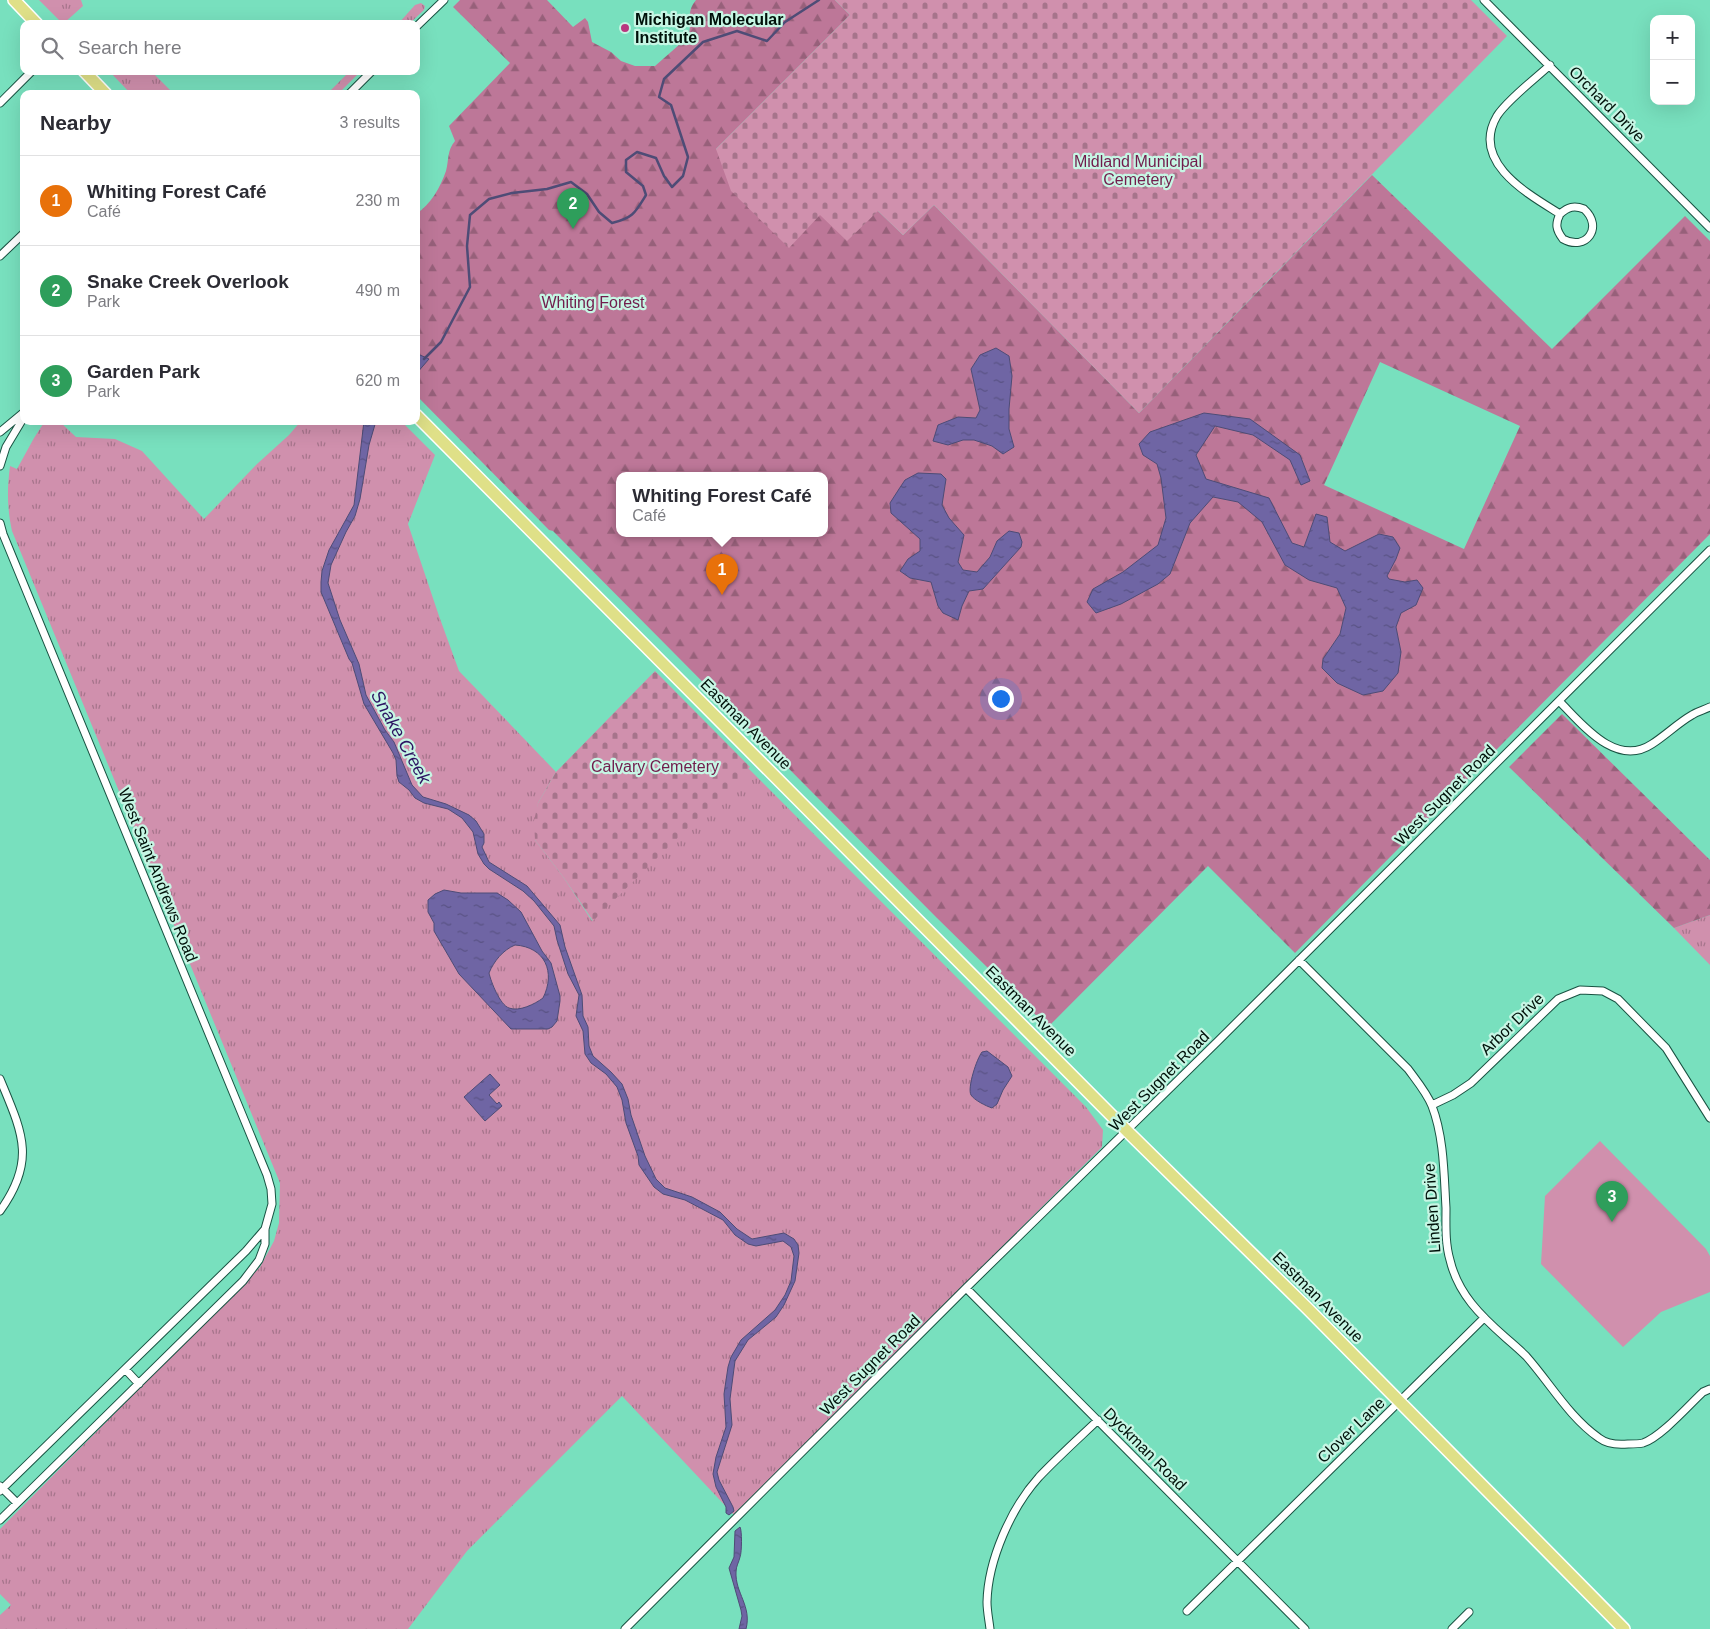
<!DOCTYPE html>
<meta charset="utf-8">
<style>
body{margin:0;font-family:Arial,sans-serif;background:#f7f7f7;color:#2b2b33}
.controls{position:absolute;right:15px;top:15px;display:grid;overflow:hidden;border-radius:10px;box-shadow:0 5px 20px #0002}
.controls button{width:45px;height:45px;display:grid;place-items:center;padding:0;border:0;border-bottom:1px solid #e1e1e2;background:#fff;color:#2b2b33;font:25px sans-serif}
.you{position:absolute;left:1000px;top:698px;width:18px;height:18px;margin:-12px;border:4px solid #fff;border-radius:50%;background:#1a73e8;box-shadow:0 0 0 8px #1a73e833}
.badge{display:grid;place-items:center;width:32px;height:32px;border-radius:50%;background:#b9377f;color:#fff;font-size:16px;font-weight:700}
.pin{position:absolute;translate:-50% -41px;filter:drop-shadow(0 1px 2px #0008)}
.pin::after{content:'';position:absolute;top:26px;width:18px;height:15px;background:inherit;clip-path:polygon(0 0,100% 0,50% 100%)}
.popup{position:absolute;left:616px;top:472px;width:212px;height:65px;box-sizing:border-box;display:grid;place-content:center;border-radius:10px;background:#fff;filter:drop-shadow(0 1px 4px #0005);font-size:16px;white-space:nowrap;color:#7c7c81}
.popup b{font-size:19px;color:#2b2b33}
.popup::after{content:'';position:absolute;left:50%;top:100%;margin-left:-10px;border:10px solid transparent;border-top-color:#fff}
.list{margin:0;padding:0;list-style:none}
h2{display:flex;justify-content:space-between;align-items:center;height:65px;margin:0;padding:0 20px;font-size:21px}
h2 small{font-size:16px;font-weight:400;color:#7c7c81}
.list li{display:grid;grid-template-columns:32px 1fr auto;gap:15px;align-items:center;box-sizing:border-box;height:90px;padding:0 20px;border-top:1px solid #e1e1e2}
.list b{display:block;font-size:19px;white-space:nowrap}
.list p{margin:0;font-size:16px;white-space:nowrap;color:#7c7c81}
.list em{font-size:16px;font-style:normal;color:#7c7c81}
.icon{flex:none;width:28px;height:28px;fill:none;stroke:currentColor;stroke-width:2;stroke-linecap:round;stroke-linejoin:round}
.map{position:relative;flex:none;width:1710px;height:1629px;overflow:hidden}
.search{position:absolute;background:#fff;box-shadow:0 5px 20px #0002;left:20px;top:20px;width:400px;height:55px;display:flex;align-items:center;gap:12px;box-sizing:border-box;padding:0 18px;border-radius:10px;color:#7c7c81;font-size:19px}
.panel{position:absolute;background:#fff;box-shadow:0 5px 20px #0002;left:20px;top:90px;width:400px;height:335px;border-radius:10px}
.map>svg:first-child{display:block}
</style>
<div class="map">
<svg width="1710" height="1629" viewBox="0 0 1710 1629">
<defs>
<pattern id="grass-tufts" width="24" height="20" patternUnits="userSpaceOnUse" patternTransform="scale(1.25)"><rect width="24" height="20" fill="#d090ad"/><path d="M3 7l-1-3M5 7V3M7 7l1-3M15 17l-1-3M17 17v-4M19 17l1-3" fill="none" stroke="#a6748b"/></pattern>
<pattern id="forest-firs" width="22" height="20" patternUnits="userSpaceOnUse" patternTransform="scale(1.25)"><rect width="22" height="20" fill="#bd7798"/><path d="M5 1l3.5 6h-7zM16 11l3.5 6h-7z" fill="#97607a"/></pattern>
<pattern id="cemetery-stones" width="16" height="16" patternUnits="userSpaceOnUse" patternTransform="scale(1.25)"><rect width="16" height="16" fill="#d090ad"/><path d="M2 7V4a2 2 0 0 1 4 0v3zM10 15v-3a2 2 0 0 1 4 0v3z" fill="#a6748b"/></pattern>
<pattern id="water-ripples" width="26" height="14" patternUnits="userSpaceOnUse" patternTransform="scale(1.25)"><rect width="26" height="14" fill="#6f65a4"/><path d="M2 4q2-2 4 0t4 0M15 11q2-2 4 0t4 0" fill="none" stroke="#595284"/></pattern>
</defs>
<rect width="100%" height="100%" fill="#78e0be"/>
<path fill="url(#grass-tufts)" d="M 39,0 L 81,0 L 83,6 L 63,24 Z
M 421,3 L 425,6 L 424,10 L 409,24 L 398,24 L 415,5 Z
M 109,71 L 151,71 L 174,94 L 131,94 Z
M 350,71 L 361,71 L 338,94 L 327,94 Z
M 45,421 L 59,421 L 76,437 L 115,439 L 142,451 L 204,519 L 257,464 L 289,435 L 301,421 L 401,421 L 435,455 L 408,524 L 439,616 L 459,671 L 556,772 L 538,803 L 535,840 L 564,878 L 592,921 L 748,768 L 1086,1107 L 1103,1130 L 1102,1147 L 734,1515 L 622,1396 L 467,1551 L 408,1629 L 0,1629 L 0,1615 L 11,1605 L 0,1594 L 0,1529 L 260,1267 L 274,1241 L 279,1223 L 280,1183 L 12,531 C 7,508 7,489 10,466 L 17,469 L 34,438 Z
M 1710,915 L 1710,965 L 1674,928 Z"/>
<path fill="url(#forest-firs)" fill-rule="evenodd" d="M 460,0 L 547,0 L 573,27 L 585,18 L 588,22 L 592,42 L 611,52 L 621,61 L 635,66 L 655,66 L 688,37 C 693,23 685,13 696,0 L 835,0 L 850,15 L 716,149 L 820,215 L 878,211 L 903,235 L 934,205 L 1139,413 L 1372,175 L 1552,349 L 1685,216 L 1710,241 L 1710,534 L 1295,953 L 1208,866 L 1048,1027 L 937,918 L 553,531 L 549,530 L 416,395 L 416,214 C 431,204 440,188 446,171 C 449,160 447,150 455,141 L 449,126 L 510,63 L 453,7 ZM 1380,362 L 1520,426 L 1464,549 L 1324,485 ZM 620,476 L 824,476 L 824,534 L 620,534 Z
M 1562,714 L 1710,860 L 1710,915 L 1674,928 L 1509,767 Z"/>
<path fill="url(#cemetery-stones)" d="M 835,0 L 1471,0 L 1507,36 L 1139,413 L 934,205 L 903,235 L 878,211 L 847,241 L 820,215 L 789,248 L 731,191 L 716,149 L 850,15 Z
M 655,671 L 750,767 L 593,921 L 564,878 L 535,840 L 534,821 L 538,803 L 556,772 Z"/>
<path fill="#d090ad" d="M 1600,1141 L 1706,1249 L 1710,1256 L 1710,1292 L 1661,1312 L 1623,1347 L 1541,1264 L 1545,1196 Z"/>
<path fill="url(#water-ripples)" stroke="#4e4c76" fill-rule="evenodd" d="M 996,348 L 1009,356 L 1012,376 L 1009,409 L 1009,429 L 1014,447 L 1003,454 L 992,446 L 974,440 L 963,440 L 948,445 L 933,441 L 938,425 L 958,417 L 976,418 L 980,410 L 971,369 L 980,355 Z
M 420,355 L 429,359 L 416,374 L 416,359 Z
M 1204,413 L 1250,419 L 1300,455 L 1310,481 L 1301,485 L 1290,460 L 1253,435 L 1215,426 L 1196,455 L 1206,479 L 1269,498 L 1292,543 L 1304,547 L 1316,514 L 1327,517 L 1330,542 L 1345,551 L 1379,534 L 1393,537 L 1400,548 L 1396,559 L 1387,576 L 1389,579 L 1405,582 L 1417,580 L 1423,588 L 1416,605 L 1401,613 L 1396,627 L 1401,652 L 1398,673 L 1383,691 L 1363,695 L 1337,683 L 1322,668 L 1323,659 L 1340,634 L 1346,608 L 1337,588 L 1309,580 L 1285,565 L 1262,522 L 1238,502 L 1213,497 L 1190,523 L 1170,574 L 1158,584 L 1121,604 L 1096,613 L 1087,602 L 1093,589 L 1123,572 L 1158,545 L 1166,518 L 1161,478 L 1157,464 L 1143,455 L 1139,444 L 1150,432 Z
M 364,421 L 376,421 L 369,445 L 360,499 L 355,516 L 346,532 L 331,565 L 328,583 L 340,620 L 359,664 L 366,695 L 385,730 L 394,742 L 412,785 L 423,797 L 446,804 L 469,815 L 476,821 L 484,834 L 484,843 L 482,847 L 489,862 L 527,886 L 560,925 L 565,947 L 582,995 L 583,1016 L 588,1027 L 589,1046 L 593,1056 L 611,1072 L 622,1084 L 628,1099 L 631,1115 L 645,1156 L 656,1179 L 665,1188 L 692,1197 L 720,1212 L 737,1229 L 752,1239 L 784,1233 L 794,1239 L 798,1245 L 799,1253 L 795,1281 L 784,1305 L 776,1317 L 748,1340 L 735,1361 L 730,1399 L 732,1425 L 717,1472 L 719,1480 L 733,1507 L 734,1511 L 729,1515 L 726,1513 L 726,1507 L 716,1487 L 713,1474 L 716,1457 L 726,1427 L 724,1394 L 728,1367 L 731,1357 L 741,1340 L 775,1310 L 785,1295 L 791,1281 L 794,1256 L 791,1247 L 783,1241 L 756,1246 L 748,1244 L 735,1235 L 723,1220 L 685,1200 L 663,1194 L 654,1187 L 639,1165 L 638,1156 L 626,1123 L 622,1100 L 617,1087 L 606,1074 L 591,1063 L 585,1054 L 583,1031 L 576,1016 L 579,995 L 568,974 L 557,940 L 554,926 L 534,901 L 523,891 L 489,869 L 484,864 L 478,854 L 473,832 L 462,818 L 448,809 L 424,803 L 415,798 L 409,790 L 399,782 L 397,776 L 396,760 L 393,753 L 364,704 L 352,663 L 349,659 L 321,592 L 321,582 L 322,571 L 329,550 L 354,505 Z
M 918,473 L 941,474 L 946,479 L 942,505 L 949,518 L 964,535 L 958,562 L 963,570 L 977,572 L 990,557 L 997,541 L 1009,531 L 1019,533 L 1022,542 L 1021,547 L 983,589 L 969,591 L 962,606 L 958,620 L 943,613 L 938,606 L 931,582 L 910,578 L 900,571 L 908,559 L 920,551 L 920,539 L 891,513 L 890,503 L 899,489 L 905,480 Z
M 444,890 L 461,893 L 497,893 L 508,900 L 521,912 L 542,951 L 551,963 L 560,996 L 560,1001 L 557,1021 L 552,1027 L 548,1029 L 511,1029 L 459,974 L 434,931 L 434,923 L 428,912 L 428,900 L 435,894 ZM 515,945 C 545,947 556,972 543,998 C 535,1004 519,1012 509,1008 C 500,1005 491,982 489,973 C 494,961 503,950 515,945 Z
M 987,1051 L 1008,1067 L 1012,1076 L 1003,1090 L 997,1104 L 992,1108 C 986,1106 974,1100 971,1095 C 967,1088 977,1058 982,1052 Z
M 490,1074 L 500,1085 L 489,1095 L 497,1104 L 499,1102 L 502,1106 L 485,1121 L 464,1097 Z
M 740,1527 C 742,1530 742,1552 740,1557 C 739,1562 736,1566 736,1572 C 735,1593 752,1606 746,1629 L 739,1629 L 742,1616 L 741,1610 L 729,1568 L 734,1557 L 735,1531 Z"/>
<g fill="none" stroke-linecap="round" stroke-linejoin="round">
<path stroke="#4e4c76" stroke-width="2.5" d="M 424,359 L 441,342 L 470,287 L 467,246 L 470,215 L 489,199 L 512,193 L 547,189 L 571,182 L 587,194 L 599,212 L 612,223 C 633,218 635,213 646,195 L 643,186 L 626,172 L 626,160 L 637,152 L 656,158 L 664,176 L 672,187 L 683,176 L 688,157 L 671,105 L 659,97 L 664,79 L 703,42 L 737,31 L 767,41 L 785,22 L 819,0"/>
<g stroke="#195242" stroke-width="9">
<path id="minor" d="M 1484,0 L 1710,228
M 416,27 L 444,0
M 1550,65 C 1535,79 1507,100 1497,116 C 1470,162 1528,194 1560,214 C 1568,207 1574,205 1584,209 C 1604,227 1586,252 1563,239 C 1556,230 1555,224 1560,214
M 349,94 L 372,71
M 0,103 L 32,71
M 0,256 L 24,233
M 0,432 L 23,413
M 0,466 L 6,447 L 24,417
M 0,523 L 3,534 L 267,1175 L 271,1189 L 272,1204 L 265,1229 L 265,1244 L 259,1260 L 243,1281 L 0,1520
M 1560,702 C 1582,724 1616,768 1652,744 C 1666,735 1678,723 1692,715 C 1698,711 1704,710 1710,707
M 1299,960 L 1408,1069 C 1416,1080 1427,1093 1432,1106 C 1444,1137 1444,1175 1446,1208 C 1446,1225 1445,1243 1450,1260 C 1458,1294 1481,1316 1506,1338 C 1513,1344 1520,1350 1526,1356 C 1550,1383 1569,1417 1599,1438 C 1607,1444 1618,1445 1628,1444 C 1632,1444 1639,1444 1643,1443 C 1661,1437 1688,1406 1703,1392 L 1710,1389
M 0,1079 C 22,1132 37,1160 0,1211
M 1432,1105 L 1453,1095 L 1471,1083 L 1558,999 L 1580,990 L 1603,991 L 1618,999 L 1666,1048 L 1710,1118
M 966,1288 L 1305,1629
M 125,1369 L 139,1384
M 0,1486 L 17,1503
M 0,1491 L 246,1251 L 265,1229
M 1187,1611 L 1484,1318
M 625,1629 L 966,1288 L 1218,1041 L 1710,550
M 990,1629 C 989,1620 987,1611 987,1602 C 988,1560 1011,1508 1039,1477 C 1058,1457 1078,1439 1098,1420
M 1452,1629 L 1469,1612"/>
</g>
<g stroke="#fff" stroke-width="14">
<path id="primary" d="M 14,0 L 37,24
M 84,71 L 106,94
M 416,415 L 1127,1131 L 1308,1309 L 1624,1629"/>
</g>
<use href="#minor" stroke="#fff" stroke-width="7"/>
<use href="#primary" stroke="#dfe088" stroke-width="11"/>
</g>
<circle fill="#b9377f" stroke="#c6f6e4" stroke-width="2" cx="625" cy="28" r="5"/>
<g text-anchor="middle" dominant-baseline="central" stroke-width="4.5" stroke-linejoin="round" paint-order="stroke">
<g font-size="16" font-weight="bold" fill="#00110a" stroke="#c6f6e4" text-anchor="start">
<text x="635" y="19">Michigan Molecular<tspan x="635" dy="18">Institute</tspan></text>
</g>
<g font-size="16" fill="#00110a" stroke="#c6f6e4">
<text transform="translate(1607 104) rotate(45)">Orchard Drive</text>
<text transform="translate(746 724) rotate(45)">Eastman Avenue</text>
<text transform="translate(1445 795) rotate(-45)">West Sugnet Road</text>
<text transform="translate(158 875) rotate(68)">West Saint Andrews Road</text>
<text transform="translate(1031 1011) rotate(45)">Eastman Avenue</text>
<text transform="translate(1512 1024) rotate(-44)">Arbor Drive</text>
<text transform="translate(1159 1081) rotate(-45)">West Sugnet Road</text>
<text transform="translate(1432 1208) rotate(-94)">Linden Drive</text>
<text transform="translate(1318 1297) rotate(45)">Eastman Avenue</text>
<text transform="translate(870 1365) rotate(-45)">West Sugnet Road</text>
<text transform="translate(1351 1430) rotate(-44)">Clover Lane</text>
<text transform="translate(1145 1449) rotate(45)">Dyckman Road</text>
</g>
<g font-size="16" fill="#711c4c" stroke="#c6f6e4">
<text x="1138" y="161">Midland Municipal<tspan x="1138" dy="18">Cemetery</tspan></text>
<text x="593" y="302">Whiting Forest</text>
<text x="655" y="766">Calvary Cemetery</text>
</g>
<g font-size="18" font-style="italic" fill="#2d1462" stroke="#c6f6e4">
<text transform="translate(401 737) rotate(61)">Snake Creek</text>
</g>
</g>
</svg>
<div class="controls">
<button>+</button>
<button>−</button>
</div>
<div class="you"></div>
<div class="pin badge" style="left:722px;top:595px;background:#e8710a">1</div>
<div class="popup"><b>Whiting Forest Café</b>Café</div>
<div class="pin badge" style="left:573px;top:229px;background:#2e9e5b">2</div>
<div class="pin badge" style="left:1612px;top:1222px;background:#2e9e5b">3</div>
<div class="search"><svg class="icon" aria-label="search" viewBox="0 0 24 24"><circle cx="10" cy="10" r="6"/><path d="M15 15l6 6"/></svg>Search here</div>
<section class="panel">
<h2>Nearby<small>3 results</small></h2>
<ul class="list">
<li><span class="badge" style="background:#e8710a">1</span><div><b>Whiting Forest Café</b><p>Café</p></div><em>230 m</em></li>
<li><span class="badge" style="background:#2e9e5b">2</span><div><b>Snake Creek Overlook</b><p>Park</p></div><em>490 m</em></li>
<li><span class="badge" style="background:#2e9e5b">3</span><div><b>Garden Park</b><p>Park</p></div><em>620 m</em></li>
</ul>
</section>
</div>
